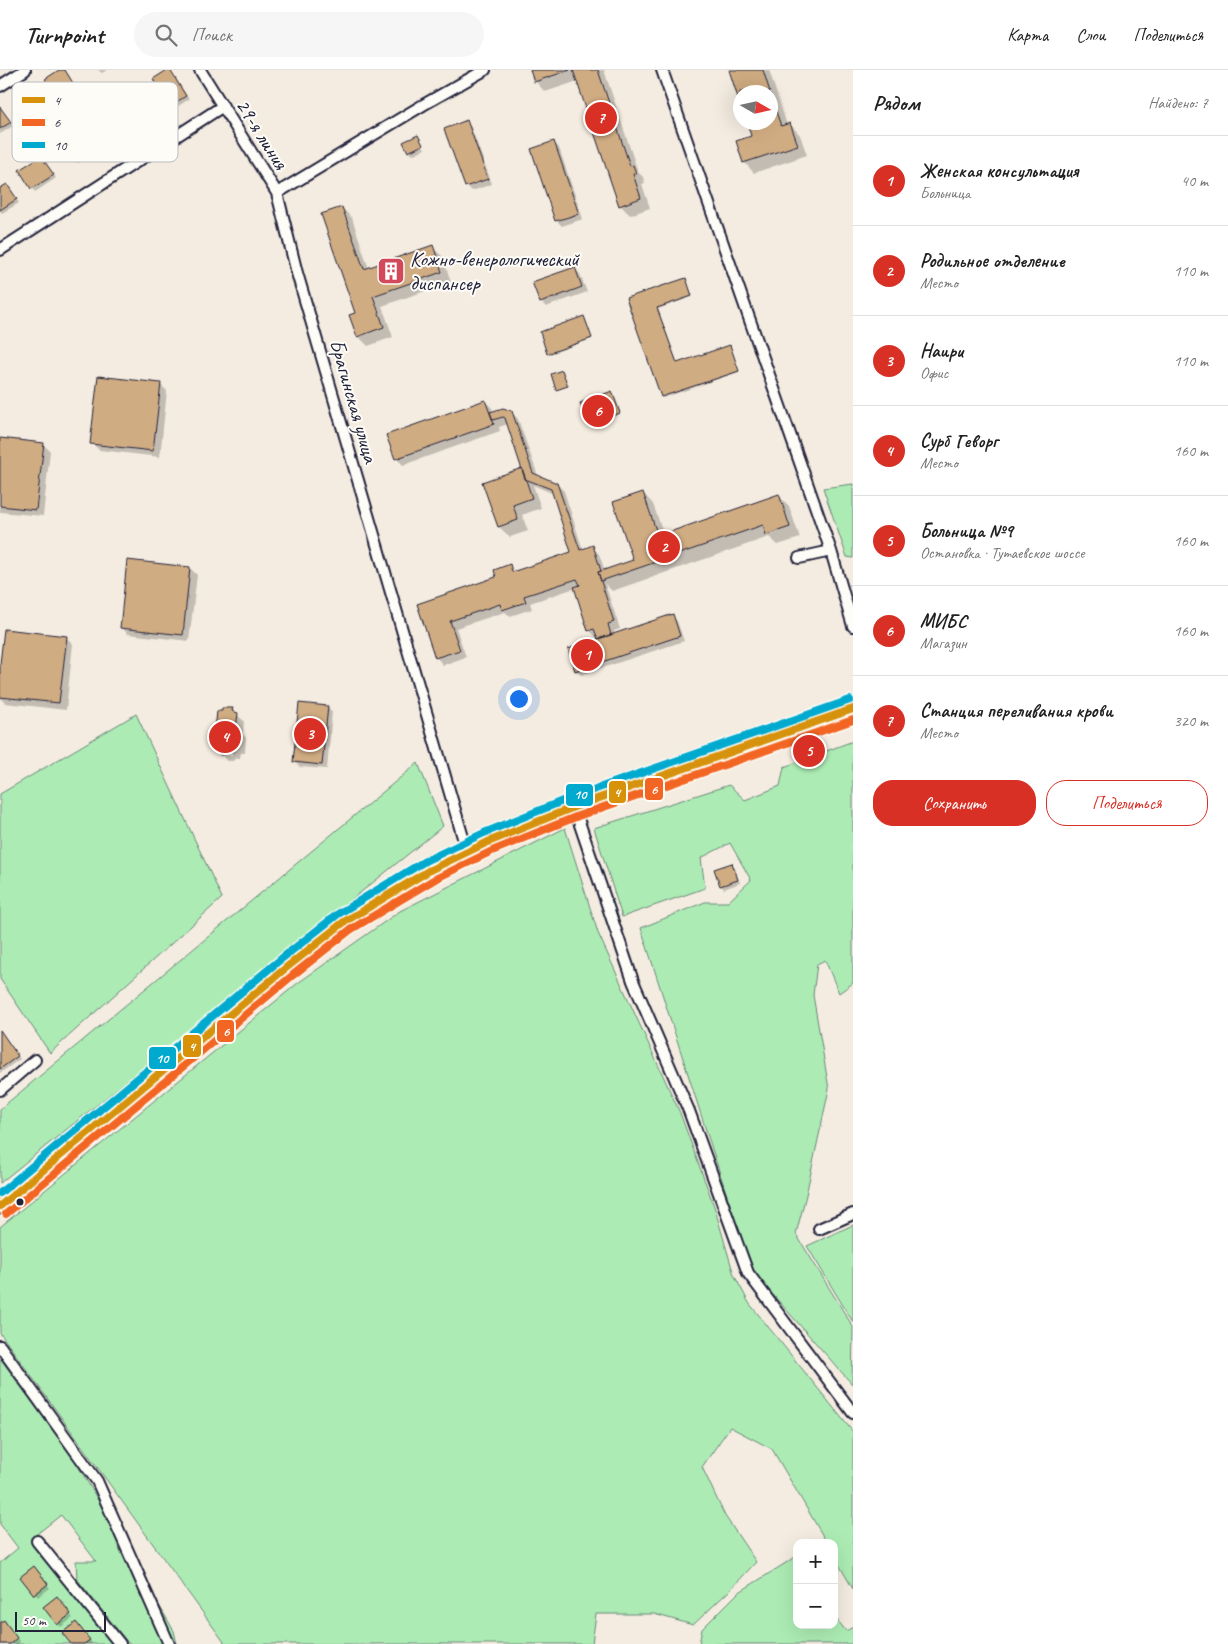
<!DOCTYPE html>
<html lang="ru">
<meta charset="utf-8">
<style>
body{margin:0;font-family:Caveat,sans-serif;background:#f6f6f6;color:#222}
.controls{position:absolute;right:15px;bottom:15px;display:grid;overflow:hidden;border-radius:10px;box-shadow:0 5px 20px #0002}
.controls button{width:45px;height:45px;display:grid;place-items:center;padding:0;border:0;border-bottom:1px solid #e0e0e0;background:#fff;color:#222;font:25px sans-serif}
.compass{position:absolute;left:733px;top:15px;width:45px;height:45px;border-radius:50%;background:#fff;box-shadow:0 5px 20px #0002;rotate:99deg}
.scale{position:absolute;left:15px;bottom:12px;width:91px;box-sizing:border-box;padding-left:5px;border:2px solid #22223b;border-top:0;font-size:14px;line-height:18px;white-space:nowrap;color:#22223b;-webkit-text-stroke:4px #fdfcf7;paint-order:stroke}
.you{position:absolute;left:518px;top:628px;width:18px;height:18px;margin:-12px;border:4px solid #fff;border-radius:50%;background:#1a73e8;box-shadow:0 0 0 8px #1a73e833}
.badge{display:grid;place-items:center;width:32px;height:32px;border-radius:50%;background:#d93025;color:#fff;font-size:16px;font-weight:700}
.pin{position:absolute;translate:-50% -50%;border:2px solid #fff;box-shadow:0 1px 5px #0006}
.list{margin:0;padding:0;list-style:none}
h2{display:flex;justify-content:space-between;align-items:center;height:65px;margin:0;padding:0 20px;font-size:21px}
h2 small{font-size:16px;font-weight:400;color:#767676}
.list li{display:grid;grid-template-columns:32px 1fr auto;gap:15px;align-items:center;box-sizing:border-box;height:90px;padding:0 20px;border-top:1px solid #e0e0e0}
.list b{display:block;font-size:19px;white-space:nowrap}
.list p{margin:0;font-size:16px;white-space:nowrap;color:#767676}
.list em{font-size:16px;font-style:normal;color:#767676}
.actions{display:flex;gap:10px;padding:15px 20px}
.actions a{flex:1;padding:11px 0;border:1px solid #d93025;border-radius:20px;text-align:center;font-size:18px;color:#d93025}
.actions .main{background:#d93025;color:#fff}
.icon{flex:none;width:28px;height:28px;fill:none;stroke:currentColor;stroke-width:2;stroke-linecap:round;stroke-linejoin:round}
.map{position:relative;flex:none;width:853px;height:1574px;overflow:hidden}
header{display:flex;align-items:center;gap:30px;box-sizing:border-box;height:70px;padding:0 25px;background:#fff;border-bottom:1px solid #e0e0e0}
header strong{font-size:24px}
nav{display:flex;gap:28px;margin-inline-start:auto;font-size:18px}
.search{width:350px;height:45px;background:#f6f6f6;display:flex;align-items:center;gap:12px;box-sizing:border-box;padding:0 18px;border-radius:28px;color:#767676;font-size:19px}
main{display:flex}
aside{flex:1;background:#fff}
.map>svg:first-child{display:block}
</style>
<header>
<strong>Turnpoint</strong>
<div class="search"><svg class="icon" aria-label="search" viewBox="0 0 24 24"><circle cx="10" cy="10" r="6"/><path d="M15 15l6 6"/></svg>Поиск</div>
<nav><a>Карта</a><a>Слои</a><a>Поделиться</a></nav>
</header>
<main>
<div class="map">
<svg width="853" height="1574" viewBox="0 0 853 1574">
<rect width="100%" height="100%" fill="#f4ece0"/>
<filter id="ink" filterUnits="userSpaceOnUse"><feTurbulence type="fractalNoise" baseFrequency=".02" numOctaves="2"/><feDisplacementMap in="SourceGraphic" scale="10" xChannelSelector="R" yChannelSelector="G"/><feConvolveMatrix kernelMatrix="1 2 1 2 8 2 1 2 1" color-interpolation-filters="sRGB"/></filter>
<g filter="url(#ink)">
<path fill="#acecb4" stroke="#678778" d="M 853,414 L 853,488 L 847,487 L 823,418 Z
M 136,644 L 222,828 L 50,983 L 0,909 L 0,724 Z
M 853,671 L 853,913 L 839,923 L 825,890 L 817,894 L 813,925 L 829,1019 L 806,1125 L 796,1164 L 853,1257 L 852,1314 L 751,1200 L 641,858 L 705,832 L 728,832 L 751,810 L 730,773 L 701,788 L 705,818 L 622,847 L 594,758 L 729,715 L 745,730 L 780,716 L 784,697 Z
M 418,693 L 443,756 L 0,1113 L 0,1039 Z
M 565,758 L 598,863 L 680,1043 L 714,1136 L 734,1205 L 749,1233 L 853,1362 L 853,1519 L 834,1486 L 834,1473 L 827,1473 L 772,1379 L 730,1357 L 702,1397 L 725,1446 L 756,1492 L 730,1520 L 693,1555 L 654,1544 L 596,1544 L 592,1574 L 223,1574 L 224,1572 L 0,1263 L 0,1157 L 298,913 L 400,841 Z
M 853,1155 L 853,1252 L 807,1176 Z
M 0,1288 L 77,1394 L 174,1561 L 177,1574 L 129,1574 L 77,1509 L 76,1491 L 96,1491 L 61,1445 L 33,1467 L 121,1574 L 0,1574 L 0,1493 L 18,1478 L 0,1454 Z
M 797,1486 L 797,1555 L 834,1555 L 834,1546 L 846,1561 L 853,1557 L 853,1574 L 699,1574 L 702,1559 L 738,1523 Z"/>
<path fill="#0003" d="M 61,0 L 66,2 L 75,16 L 59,27 L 56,24 Z
M 98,0 L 107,0 L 102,3 Z
M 531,0 L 604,0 L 638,102 L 643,107 L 645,113 L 642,114 L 650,138 L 630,145 L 620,135 L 578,11 L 545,22 L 535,11 Z
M 731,0 L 769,0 L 787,55 L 790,54 L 800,65 L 807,85 L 754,103 L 744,92 L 753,67 L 770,52 L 770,22 L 740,22 L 740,30 Z
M 172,3 L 189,29 L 174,39 L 154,10 Z
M 1,38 L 13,56 L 0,64 L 0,39 Z
M 466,52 L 471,57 L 492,114 L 472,121 L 467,116 Z
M 418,66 L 425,79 L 412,85 L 405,72 Z
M 82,69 L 93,83 L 78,93 L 75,90 Z
M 554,73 L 559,78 L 583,149 L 562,156 L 557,151 L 533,80 Z
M 41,87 L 56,108 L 35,122 L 20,101 Z
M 10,119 L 19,133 L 2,143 L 0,141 L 0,120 Z
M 342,138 L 352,148 L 369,199 L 432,177 L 443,187 L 451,212 L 382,236 L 393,267 L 368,276 L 358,266 L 357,244 Z
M 575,199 L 580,204 L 587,222 L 546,237 L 541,232 Z
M 686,209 L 692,227 L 658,239 L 678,294 L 730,276 L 739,302 L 663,328 L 627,229 Z
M 585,249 L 592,269 L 550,284 L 548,283 Z
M 160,314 L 167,321 L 160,387 L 99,380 L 92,373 Z
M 613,324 L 620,344 L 590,356 L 589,354 Z
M 485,331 L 492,338 L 493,342 L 511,342 L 518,349 L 538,406 L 557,414 L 564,421 L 583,480 L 592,477 L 599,484 L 605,501 L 634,490 L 643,423 L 653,434 L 664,465 L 779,426 L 789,436 L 800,468 L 778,475 L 769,467 L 612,521 L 605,514 L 620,559 L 614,561 L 615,565 L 672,546 L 677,551 L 684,571 L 581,605 L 576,600 L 599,570 L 598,567 L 596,567 L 589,560 L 575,518 L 530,533 L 532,539 L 510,546 L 505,542 L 456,558 L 466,587 L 443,595 L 437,588 L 419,534 L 498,508 L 509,496 L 516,502 L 573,483 L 554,424 L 533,415 L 541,438 L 522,445 L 528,461 L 510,467 L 499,457 L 484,413 L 523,399 L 508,354 L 499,357 L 500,361 L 403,395 L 396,388 Z
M 0,369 L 43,374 L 50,381 L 43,446 L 0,442 Z
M 190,498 L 197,505 L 189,571 L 128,564 L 121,557 Z
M 66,567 L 73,574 L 66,640 L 5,633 L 0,628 L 0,605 Z
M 327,637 L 332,642 L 327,699 L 300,697 L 294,692 Z
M 232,640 L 244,651 L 243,664 L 246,668 L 245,683 L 241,683 L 240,688 L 236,688 L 233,691 L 228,691 L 223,686 L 232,685 L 232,683 L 221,684 L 212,673 L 217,661 Z
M 732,794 L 735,798 L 740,813 L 724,819 L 721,816 Z
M 0,961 L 20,989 L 0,1003 Z
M 37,1501 L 50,1518 L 38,1527 L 35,1524 Z
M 60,1531 L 73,1548 L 61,1557 L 58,1554 Z
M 0,1555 L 7,1555 L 20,1572 L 17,1574 L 1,1574 Z
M 79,1556 L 92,1573 L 91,1574 L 73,1574 Z"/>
<path fill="#d0ac82" stroke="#22223b" d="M 59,0 L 65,0 L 73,13 L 55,25 L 45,9 Z
M 167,0 L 170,0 L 186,26 L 170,36 L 153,9 Z
M 530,0 L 570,0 L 534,12 Z
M 573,0 L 598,0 L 630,96 L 633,95 L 636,103 L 633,104 L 641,128 L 619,136 Z
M 729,0 L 763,0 L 770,22 L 740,22 L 740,34 Z
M 770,24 L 781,56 L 790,53 L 798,75 L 743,93 L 736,71 L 751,66 L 747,52 L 770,52 Z
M 0,37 L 11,52 L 0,59 Z
M 467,50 L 488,109 L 465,117 L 444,59 Z
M 418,65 L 423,75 L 408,82 L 403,72 Z
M 554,71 L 579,144 L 555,151 L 531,79 Z
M 41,86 L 54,105 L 31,119 L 19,100 Z
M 7,114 L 17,129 L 0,140 L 0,118 Z
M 342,137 L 364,199 L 433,175 L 442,202 L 373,226 L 384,257 L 357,267 L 349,245 L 355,243 L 321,144 Z
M 575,197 L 582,217 L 540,233 L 532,212 Z
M 686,208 L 692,226 L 657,238 L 677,293 L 730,275 L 739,301 L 661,327 L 626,228 Z
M 584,246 L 592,268 L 547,284 L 540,262 Z
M 562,300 L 568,316 L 556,320 L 551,304 Z
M 98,306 L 161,313 L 153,381 L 90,374 Z
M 612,321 L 620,343 L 588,355 L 580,333 Z
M 485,330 L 494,354 L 395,389 L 386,365 Z
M 503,338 L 512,341 L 533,403 L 557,413 L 580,480 L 593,475 L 601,501 L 598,502 L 614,552 L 608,554 L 611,565 L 598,569 L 594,559 L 588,561 L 574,517 L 580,515 L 577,509 L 524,526 L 526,532 L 502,540 L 500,534 L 450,551 L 460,580 L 435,588 L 417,534 L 496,507 L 494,500 L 510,494 L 512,502 L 571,482 L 551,419 L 525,409 L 505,348 L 503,347 L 493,350 L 490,342 Z
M 0,368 L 44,373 L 36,440 L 0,436 Z
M 522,398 L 532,428 L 513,435 L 518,450 L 498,457 L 482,412 Z
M 643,422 L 658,466 L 779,424 L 790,457 L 766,465 L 763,455 L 601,511 L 598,502 L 633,490 L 613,432 Z
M 127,490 L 190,497 L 183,565 L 120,558 Z
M 673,544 L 680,566 L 575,601 L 568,579 Z
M 4,559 L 67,566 L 59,633 L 0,627 L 0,594 Z
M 299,633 L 328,636 L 322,695 L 293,692 Z
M 222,638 L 233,638 L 232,641 L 238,643 L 236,659 L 240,659 L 238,676 L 235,676 L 234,681 L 229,681 L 226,684 L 220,685 L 218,680 L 215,680 L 214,674 L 211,674 L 212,660 L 215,660 L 217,641 L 222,641 Z
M 732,793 L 738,810 L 720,816 L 714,799 Z
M 0,960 L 18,986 L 0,999 Z
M 34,1496 L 48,1514 L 34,1525 L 20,1507 Z
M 57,1526 L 71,1544 L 57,1555 L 43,1537 Z
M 4,1550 L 17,1568 L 10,1574 L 0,1574 L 0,1553 Z
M 76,1552 L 90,1570 L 84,1574 L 71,1574 L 62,1563 Z"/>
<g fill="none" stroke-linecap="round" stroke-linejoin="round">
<g stroke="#22223b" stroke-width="14">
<path id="street" d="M 200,0 L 277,123 L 297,203 L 467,781
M 662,0 L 831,481 L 853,556
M 0,16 L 25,0
M 277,123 L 423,35 L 485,0
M 0,180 L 223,36
M 799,488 L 831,481
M 574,737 L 633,911 L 689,1041 L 748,1203 L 853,1343
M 0,1020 L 35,990
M 819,1159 L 853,1144
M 0,1276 L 97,1411 L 169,1574
M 37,1471 L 120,1574"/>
</g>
<g stroke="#22223b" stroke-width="19">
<path id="primary" d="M 0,1136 L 287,897 L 344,852 L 430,800 L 488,772 L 574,737 L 853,639"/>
</g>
<use href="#street" stroke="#fdfcf7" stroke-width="10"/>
<use href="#primary" stroke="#fbdf96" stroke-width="15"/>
<g stroke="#fdfcf7" stroke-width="11">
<path id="bus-1" d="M 0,1136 L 287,897 L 344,852 L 430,800 L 488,772 L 574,737 L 853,639"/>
</g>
<g stroke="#fdfcf7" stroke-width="11">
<path id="bus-2" d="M 6,1144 L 293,905 L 350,860 L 435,809 L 492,781 L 578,746 L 853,650"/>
</g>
<g stroke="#fdfcf7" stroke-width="11">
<path id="bus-3" d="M 0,1123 L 281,889 L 338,844 L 425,791 L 484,763 L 570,728 L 850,630"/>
</g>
<use href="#bus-1" stroke="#d79209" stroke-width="8"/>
<use href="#bus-2" stroke="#f26522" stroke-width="8"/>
<use href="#bus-3" stroke="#00a9ce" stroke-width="8"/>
</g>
</g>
<defs>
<g id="building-square" transform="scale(1.4375)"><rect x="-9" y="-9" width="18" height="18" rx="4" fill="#d1495b" stroke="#fdfcf7"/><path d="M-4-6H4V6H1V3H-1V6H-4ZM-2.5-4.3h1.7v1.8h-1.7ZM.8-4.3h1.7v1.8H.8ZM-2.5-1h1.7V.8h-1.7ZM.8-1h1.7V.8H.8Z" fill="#fff"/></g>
</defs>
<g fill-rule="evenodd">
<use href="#building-square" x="391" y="201"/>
</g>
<circle fill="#22223b" stroke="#fdfcf7" stroke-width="2" cx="20" cy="1132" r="4.5"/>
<g text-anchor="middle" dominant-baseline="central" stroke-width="4" stroke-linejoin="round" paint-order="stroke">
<g font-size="21" fill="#22223b" stroke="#fdfcf7">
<text transform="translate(262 64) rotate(58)">29-я линия</text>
<text transform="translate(354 331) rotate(74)">Брагинская улица</text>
</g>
<g font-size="21" fill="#22223b" stroke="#fdfcf7" text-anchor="start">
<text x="410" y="189">Кожно-венерологический<tspan x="410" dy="24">диспансер</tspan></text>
</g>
</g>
<rect x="12" y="12" width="166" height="80" rx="8" fill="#fdfcf7" stroke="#bbbbbf" stroke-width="1"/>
<rect x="22" y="27" width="23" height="6" fill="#d79209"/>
<rect x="22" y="49" width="23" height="7" fill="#f26522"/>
<rect x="22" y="72" width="23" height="6" fill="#00a9ce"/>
<g font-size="14" fill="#22223b">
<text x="54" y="35">4</text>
<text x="54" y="57">6</text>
<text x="54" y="80">10</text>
</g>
<g stroke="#fdfcf7" stroke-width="2">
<rect x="644" y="707" width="20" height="24" rx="5" fill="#f26522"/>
<rect x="608" y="710" width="19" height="24" rx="5" fill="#d79209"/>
<rect x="565" y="713" width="29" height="24" rx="5" fill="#00a9ce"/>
<rect x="216" y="949" width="19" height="24" rx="5" fill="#f26522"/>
<rect x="182" y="964" width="20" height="24" rx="5" fill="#d79209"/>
<rect x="148" y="976" width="29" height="24" rx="5" fill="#00a9ce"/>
</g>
<g font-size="14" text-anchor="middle" font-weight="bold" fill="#fff">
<text x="654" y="724">6</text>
<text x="617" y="727">4</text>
<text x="580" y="729">10</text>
<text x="226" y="966">6</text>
<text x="192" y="981">4</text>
<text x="162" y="993">10</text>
</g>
</svg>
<div class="controls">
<button>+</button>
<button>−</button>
</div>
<svg class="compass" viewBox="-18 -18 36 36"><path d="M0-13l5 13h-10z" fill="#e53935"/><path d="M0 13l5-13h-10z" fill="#767676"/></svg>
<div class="scale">50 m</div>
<div class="you"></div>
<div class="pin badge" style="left:587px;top:585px">1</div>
<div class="pin badge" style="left:664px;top:477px">2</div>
<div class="pin badge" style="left:310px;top:664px">3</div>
<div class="pin badge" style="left:225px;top:667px">4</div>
<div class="pin badge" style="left:809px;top:681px">5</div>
<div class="pin badge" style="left:598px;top:341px">6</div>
<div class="pin badge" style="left:601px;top:48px">7</div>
</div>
<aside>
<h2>Рядом<small>Найдено: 7</small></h2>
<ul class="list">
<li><span class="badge">1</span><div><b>Женская консультация</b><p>Больница</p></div><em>40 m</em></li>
<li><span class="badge">2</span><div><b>Родильное отделение</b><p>Место</p></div><em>110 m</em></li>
<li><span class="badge">3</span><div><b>Наири</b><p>Офис</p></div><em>110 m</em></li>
<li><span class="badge">4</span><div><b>Сурб Геворг</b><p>Место</p></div><em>160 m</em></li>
<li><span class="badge">5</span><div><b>Больница №9</b><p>Остановка · Тутаевское шоссе</p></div><em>160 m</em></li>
<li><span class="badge">6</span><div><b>МИБС</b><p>Магазин</p></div><em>160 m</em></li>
<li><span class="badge">7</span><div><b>Станция переливания крови</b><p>Место</p></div><em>320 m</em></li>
</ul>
<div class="actions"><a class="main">Сохранить</a><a>Поделиться</a></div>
</aside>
</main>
